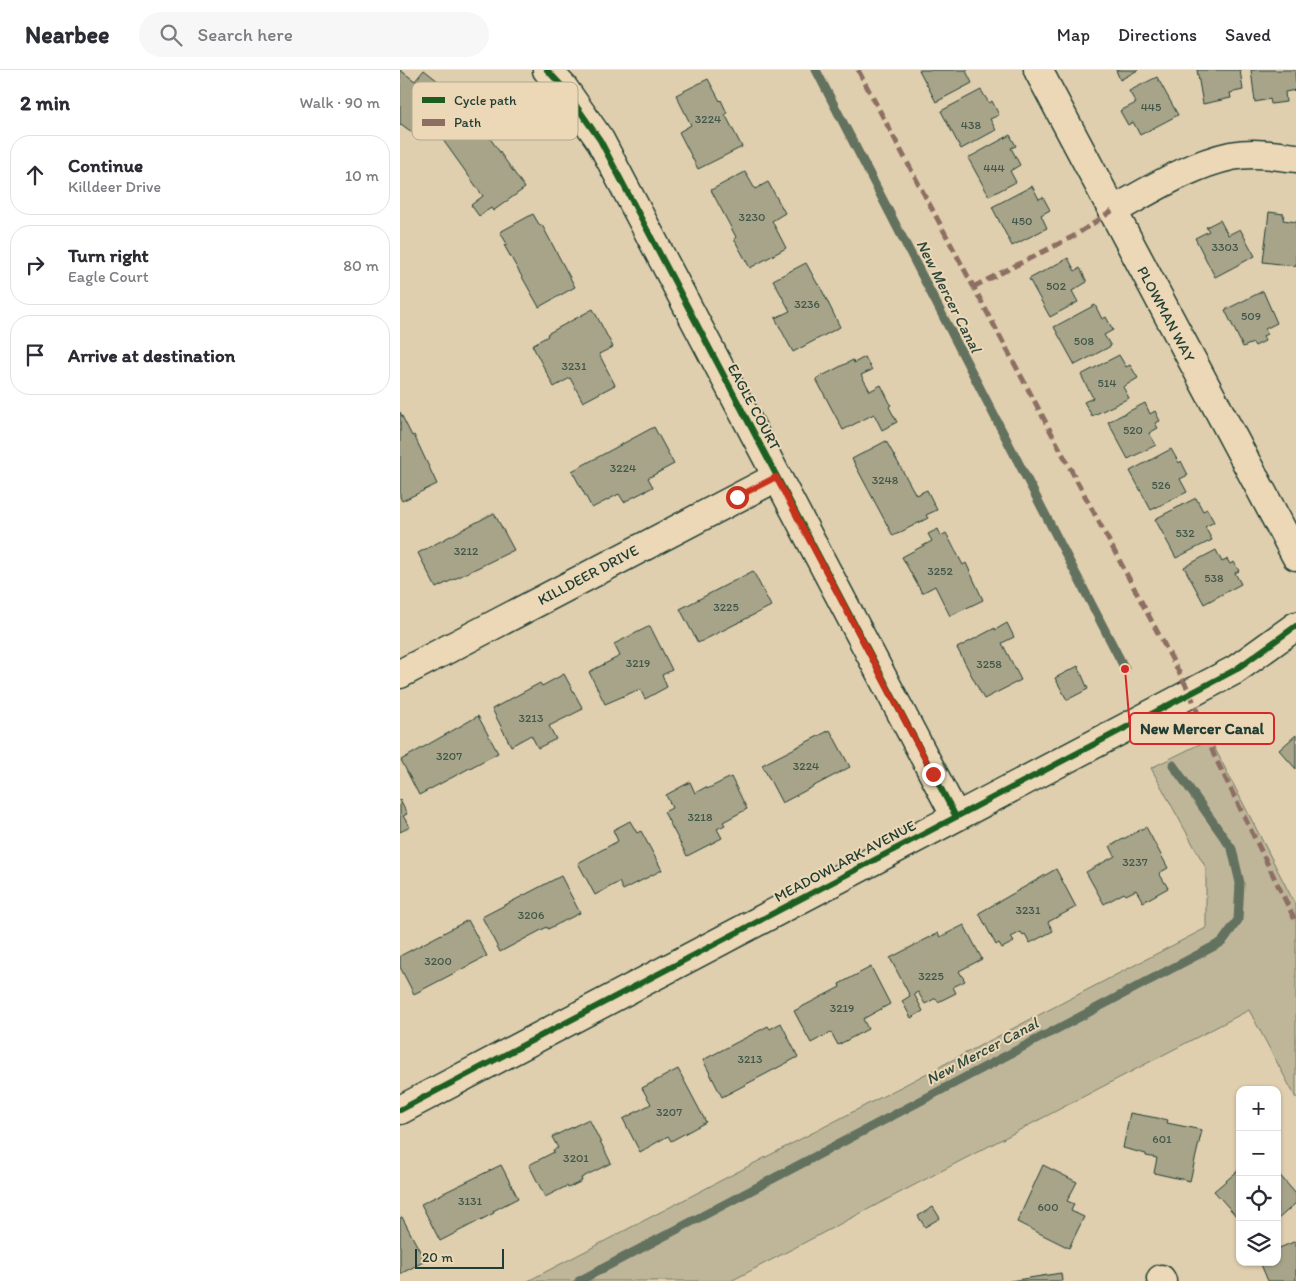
<!DOCTYPE html>
<meta charset="utf-8">
<style>
body{margin:0;font-family:Itim,sans-serif;background:#f7f7f7;color:#2b2b33}
.controls{position:absolute;right:15px;bottom:15px;display:grid;overflow:hidden;border-radius:10px;box-shadow:0 1px 4px #0004}
.controls button{width:45px;height:45px;display:grid;place-items:center;padding:0;border:0;border-bottom:1px solid #e1e1e2;background:#fff;color:#2b2b33;font:25px sans-serif}
.scale{position:absolute;left:15px;bottom:12px;width:89px;box-sizing:border-box;padding-left:5px;border:2px solid #1f3d34;border-top:0;font-size:14px;line-height:18px;white-space:nowrap;color:#1f3d34;-webkit-text-stroke:4px #ecd8b6;paint-order:stroke}
.stop{position:absolute;width:15px;height:15px;margin:-11px;border:4px solid #c8321e;border-radius:50%;background:#fff}
.stop.end{background:#c8321e;border-color:#fff;box-shadow:0 1px 5px #0008}
.list{margin:0;padding:0;list-style:none}
h2{display:flex;justify-content:space-between;align-items:center;height:65px;margin:0;padding:0 20px;font-size:21px}
h2 small{font-size:16px;font-weight:400;color:#7c7c81}
.list li{display:grid;grid-template-columns:32px 1fr auto;gap:15px;align-items:center;box-sizing:border-box;height:80px;margin:0 10px 10px;padding:0 10px;border:1px solid #e1e1e2;border-radius:20px}
.list b{display:block;font-size:19px;white-space:nowrap}
.list p{margin:0;font-size:16px;white-space:nowrap;color:#7c7c81}
.list em{font-size:16px;font-style:normal;color:#7c7c81}
.icon{flex:none;width:28px;height:28px;fill:none;stroke:currentColor;stroke-width:2;stroke-linecap:round;stroke-linejoin:round}
.map{position:relative;flex:none;width:896px;height:1211px;overflow:hidden}
header{display:flex;align-items:center;gap:30px;box-sizing:border-box;height:70px;padding:0 25px;background:#fff;border-bottom:1px solid #e1e1e2}
header strong{font-size:24px}
nav{display:flex;gap:28px;margin-inline-start:auto;font-size:18px}
.search{width:350px;height:45px;background:#f7f7f7;display:flex;align-items:center;gap:12px;box-sizing:border-box;padding:0 18px;border-radius:28px;color:#7c7c81;font-size:19px}
main{display:flex}
aside{flex:1;background:#fff}
.map>svg:first-child{display:block}
</style>
<header>
<strong>Nearbee</strong>
<div class="search"><svg class="icon" aria-label="search" viewBox="0 0 24 24"><circle cx="10" cy="10" r="6"/><path d="M15 15l6 6"/></svg>Search here</div>
<nav><a>Map</a><a>Directions</a><a>Saved</a></nav>
</header>
<main>
<aside>
<h2>2 min<small>Walk · 90 m</small></h2>
<ul class="list">
<li><svg class="icon" aria-label="ahead" viewBox="0 0 24 24"><path d="M12 20V5M6 11l6-6 6 6"/></svg><div><b>Continue</b><p>Killdeer Drive</p></div><em>10 m</em></li>
<li><svg class="icon" aria-label="right" viewBox="0 0 24 24"><path d="M7 20v-9h11M14 6l5 5-5 5"/></svg><div><b>Turn right</b><p>Eagle Court</p></div><em>80 m</em></li>
<li><svg class="icon" aria-label="arrive" viewBox="0 0 24 24"><path d="M6 21V4h12l-3 4 3 4H6"/></svg><div><b>Arrive at destination</b></div></li>
</ul>
</aside>
<div class="map">
<svg width="896" height="1211" viewBox="0 0 896 1211">
<rect width="100%" height="100%" fill="#e0cfae"/>
<filter id="ink" filterUnits="userSpaceOnUse"><feTurbulence type="fractalNoise" baseFrequency=".02" numOctaves="2"/><feDisplacementMap in="SourceGraphic" scale="10" xChannelSelector="R" yChannelSelector="G"/><feConvolveMatrix kernelMatrix="1 2 1 2 8 2 1 2 1" color-interpolation-filters="sRGB"/></filter>
<g filter="url(#ink)">
<path fill="#bfb69a" stroke="#6f7a67" d="M 810,669 L 896,836 L 896,1028 L 849,940 L 331,1211 L 128,1211 L 806,858 L 806,798 L 751,698 Z"/>
<g fill="none" stroke-linecap="round" stroke-linejoin="round">
<path stroke="#63715f" stroke-width="9" d="M 416,0 L 725,599
M 179,1211 L 822,872 L 838,850 L 840,813 L 832,779 L 773,695"/>
</g>
<path fill="#a7a48a" stroke="#1f3d34" d="M 0,0 L 15,11 L 24,0 L 57,26 L 21,69 L 1,54 L 0,56 Z
M 519,0 L 568,0 L 566,1 L 572,13 L 536,32 Z
M 716,0 L 738,0 L 720,10 Z
M 797,0 L 840,0 L 843,20 L 830,23 L 831,28 L 803,34 Z
M 851,0 L 895,0 L 896,20 L 885,22 L 886,32 L 871,34 L 870,29 L 855,32 Z
M 757,7 L 778,45 L 740,65 L 733,52 L 728,55 L 720,41 L 736,33 L 729,21 Z
M 308,9 L 320,31 L 321,30 L 327,43 L 325,44 L 342,77 L 298,99 L 279,62 L 291,55 L 276,25 Z
M 581,20 L 589,33 L 592,31 L 599,45 L 590,49 L 596,60 L 561,79 L 541,41 Z
M 75,47 L 125,118 L 93,141 L 91,138 L 79,146 L 71,135 L 83,126 L 43,70 Z
M 610,65 L 616,76 L 611,78 L 620,95 L 610,101 L 616,112 L 589,126 L 568,88 Z
M 345,102 L 355,119 L 368,112 L 385,143 L 372,151 L 386,178 L 350,198 L 334,169 L 336,167 L 311,120 Z
M 632,116 L 639,129 L 643,127 L 650,140 L 641,145 L 647,158 L 612,176 L 592,137 Z
M 869,142 L 884,144 L 883,150 L 896,152 L 896,196 L 863,192 Z
M 133,144 L 140,156 L 142,155 L 175,217 L 139,237 L 104,175 L 107,174 L 100,162 Z
M 820,150 L 828,165 L 840,159 L 855,186 L 815,207 L 795,168 L 809,161 L 806,157 Z
M 668,188 L 675,201 L 680,198 L 687,212 L 672,221 L 678,232 L 650,247 L 629,209 Z
M 406,193 L 418,215 L 419,214 L 440,257 L 393,282 L 375,248 L 390,241 L 373,210 Z
M 863,221 L 877,253 L 865,259 L 867,264 L 863,266 L 865,271 L 855,276 L 853,273 L 843,277 L 825,240 Z
M 695,235 L 702,249 L 706,247 L 713,260 L 704,265 L 711,276 L 675,295 L 654,257 Z
M 193,239 L 213,277 L 199,284 L 215,315 L 183,332 L 170,308 L 154,317 L 132,275 L 148,266 L 147,264 Z
M 719,285 L 726,297 L 730,295 L 738,308 L 723,317 L 729,328 L 692,346 L 684,332 L 693,328 L 681,305 Z
M 465,287 L 472,300 L 461,305 L 470,321 L 481,315 L 491,335 L 489,337 L 497,352 L 482,360 L 474,344 L 443,360 L 416,309 L 453,290 L 454,293 Z
M 745,333 L 750,344 L 755,341 L 760,351 L 755,353 L 758,358 L 749,363 L 756,375 L 728,389 L 708,352 Z
M 0,342 L 12,366 L 14,365 L 37,414 L 2,431 L 0,427 Z
M 254,357 L 274,394 L 248,408 L 253,417 L 224,432 L 219,424 L 192,438 L 172,401 Z
M 486,371 L 516,425 L 527,420 L 537,440 L 526,445 L 528,448 L 493,466 L 452,389 Z
M 771,379 L 779,393 L 781,391 L 788,405 L 780,409 L 787,422 L 751,440 L 730,401 Z
M 796,428 L 803,441 L 807,439 L 814,452 L 805,457 L 812,470 L 776,488 L 755,449 Z
M 94,443 L 114,480 L 36,518 L 18,483 Z
M 538,459 L 541,466 L 546,463 L 563,495 L 566,493 L 583,530 L 550,546 L 535,516 L 522,523 L 502,487 L 532,471 L 528,464 Z
M 816,480 L 822,492 L 827,489 L 830,494 L 834,492 L 839,501 L 835,503 L 841,514 L 804,534 L 784,497 Z
M 353,501 L 371,536 L 298,573 L 280,539 Z
M 607,553 L 614,567 L 602,573 L 621,610 L 584,629 L 557,578 L 595,558 L 595,560 Z
M 250,556 L 272,600 L 262,605 L 267,617 L 245,629 L 240,619 L 205,634 L 189,602 L 220,586 L 214,574 Z
M 678,596 L 688,619 L 667,630 L 655,608 Z
M 164,604 L 183,639 L 149,656 L 156,669 L 138,678 L 131,665 L 111,676 L 92,639 L 140,613 L 142,616 Z
M 78,646 L 98,683 L 19,725 L 1,690 Z
M 430,660 L 450,697 L 382,733 L 362,695 Z
M 896,665 L 896,699 L 879,680 Z
M 331,707 L 347,739 L 323,752 L 325,755 L 317,759 L 322,768 L 287,786 L 264,742 L 272,738 L 266,725 L 290,712 L 295,723 L 306,717 L 307,719 Z
M 0,730 L 7,744 L 3,746 L 10,757 L 0,762 Z
M 230,751 L 237,763 L 241,761 L 262,800 L 223,820 L 219,812 L 195,825 L 178,793 L 218,771 L 213,760 Z
M 746,757 L 768,798 L 759,803 L 768,818 L 743,832 L 736,820 L 726,825 L 724,823 L 704,834 L 686,802 L 715,786 L 710,776 Z
M 656,799 L 676,837 L 648,852 L 653,861 L 630,873 L 625,864 L 623,865 L 621,862 L 611,867 L 614,872 L 602,878 L 599,873 L 596,875 L 579,843 Z
M 161,806 L 180,843 L 148,859 L 147,857 L 100,882 L 82,847 Z
M 68,850 L 87,886 L 14,924 L 0,897 L 0,886 Z
M 564,855 L 582,889 L 559,901 L 565,911 L 553,917 L 556,923 L 538,932 L 536,928 L 525,934 L 518,922 L 514,924 L 523,941 L 511,948 L 502,931 L 510,926 L 490,888 L 538,863 L 540,867 Z
M 471,897 L 490,934 L 463,949 L 468,959 L 438,975 L 431,962 L 411,973 L 394,941 L 440,917 L 439,914 Z
M 381,953 L 398,987 L 322,1027 L 303,990 L 368,956 L 370,959 Z
M 278,999 L 306,1052 L 271,1071 L 268,1066 L 240,1082 L 223,1049 L 251,1034 L 242,1018 Z
M 730,1043 L 768,1050 L 767,1053 L 802,1060 L 790,1111 L 754,1103 L 757,1088 L 746,1086 L 746,1084 L 723,1078 Z
M 189,1049 L 211,1093 L 181,1108 L 182,1111 L 168,1118 L 167,1116 L 145,1127 L 129,1095 L 154,1082 L 153,1080 L 158,1078 L 152,1067 Z
M 101,1095 L 118,1128 L 93,1141 L 94,1143 L 40,1171 L 21,1134 Z
M 643,1095 L 677,1112 L 667,1131 L 674,1134 L 671,1141 L 684,1147 L 669,1178 L 617,1152 Z
M 840,1099 L 840,1144 L 837,1147 L 814,1121 Z
M 877,1102 L 896,1124 L 896,1133 L 877,1150 Z
M 533,1137 L 540,1148 L 525,1157 L 518,1146 Z
M 2,1147 L 25,1191 L 0,1204 L 0,1148 Z
M 896,1171 L 896,1211 L 868,1211 L 860,1192 L 877,1192 L 877,1179 Z
M 661,1203 L 662,1211 L 610,1211 Z"/>
<g fill="none" stroke-linecap="round" stroke-linejoin="round">
<g stroke="#1f3d34" stroke-width="31">
<path id="street" d="M 147,0 L 163,17 L 200,70 L 556,747
M 638,0 L 896,486
M 712,141 C 749,121 789,95 831,86 C 852,82 875,85 896,88
M 0,604 L 377,407
M 0,1040 L 835,600 L 896,556
M 761,1209 L 762,1211"/>
</g>
<use href="#street" stroke="#ecd8b6" stroke-width="28"/>
<path stroke="#8d6e63" stroke-width="5" stroke-dasharray="10 5" stroke-linecap="butt" d="M 458,0 L 790,623 L 814,685 L 896,852
M 573,217 L 674,166 L 712,141"/>
<g stroke="#ecd8b6" stroke-width="9">
<path id="cycleway" d="M 147,0 L 163,17 L 200,70 L 556,747
M 0,1040 L 835,600 L 896,556"/>
</g>
<use href="#cycleway" stroke="#1b5e20" stroke-width="6"/>
</g>
</g>
<g fill="none" stroke-linecap="round" stroke-linejoin="round" filter="url(#ink)">
<path stroke="#c8321e" stroke-width="6" d="M 337,427 L 376,407 L 533,704"/>
</g>
<g text-anchor="middle" dominant-baseline="central" stroke-width="4" stroke-linejoin="round" paint-order="stroke">
<g font-size="12" fill="#41574a">
<text x="751" y="37">445</text>
<text x="308" y="49">3224</text>
<text x="571" y="55">438</text>
<text x="594" y="98">444</text>
<text x="352" y="147">3230</text>
<text x="622" y="151">450</text>
<text x="825" y="177">3303</text>
<text x="656" y="216">502</text>
<text x="407" y="234">3236</text>
<text x="851" y="246">509</text>
<text x="684" y="271">508</text>
<text x="174" y="296">3231</text>
<text x="707" y="313">514</text>
<text x="733" y="360">520</text>
<text x="223" y="398">3224</text>
<text x="485" y="410">3248</text>
<text x="761" y="415">526</text>
<text x="785" y="463">532</text>
<text x="66" y="481">3212</text>
<text x="540" y="501">3252</text>
<text x="814" y="508">538</text>
<text x="326" y="537">3225</text>
<text x="238" y="593">3219</text>
<text x="589" y="594">3258</text>
<text x="131" y="648">3213</text>
<text x="49" y="686">3207</text>
<text x="406" y="696">3224</text>
<text x="300" y="747">3218</text>
<text x="735" y="792">3237</text>
<text x="628" y="840">3231</text>
<text x="131" y="845">3206</text>
<text x="38" y="891">3200</text>
<text x="531" y="906">3225</text>
<text x="442" y="938">3219</text>
<text x="350" y="989">3213</text>
<text x="269" y="1042">3207</text>
<text x="762" y="1069">601</text>
<text x="176" y="1088">3201</text>
<text x="70" y="1131">3131</text>
<text x="648" y="1137">600</text>
</g>
<g font-size="15" fill="#1f3d34" stroke="#ecd8b6">
<text transform="translate(766 244) rotate(62)">PLOWMAN WAY</text>
<text transform="translate(354 337) rotate(62)">EAGLE COURT</text>
<text transform="translate(188 505) rotate(-28)">KILLDEER DRIVE</text>
<text transform="translate(445 791) rotate(-28)">MEADOWLARK AVENUE</text>
</g>
<g font-size="16" font-style="italic" fill="#304a3f" stroke="#ecd8b6">
<text transform="translate(549 226) rotate(63)">New Mercer Canal</text>
<text transform="translate(582 981) rotate(-28)">New Mercer Canal</text>
</g>
</g>
<rect x="12" y="12" width="166" height="58" rx="8" fill="#ecd8b6" stroke="#aeaa8f" stroke-width="1"/>
<rect x="22" y="27" width="23" height="6" fill="#1b5e20"/>
<rect x="22" y="49" width="23" height="7" fill="#8d6e63"/>
<g font-size="14" fill="#1f3d34">
<text x="54" y="35">Cycle path</text>
<text x="54" y="57">Path</text>
</g>
<path fill="none" stroke="#d62828" stroke-width="2" d="M725 599L730 658"/>
<circle fill="#d62828" stroke="#ecd8b6" stroke-width="2" cx="725" cy="599" r="5"/>
<rect fill="#ecd8b6" stroke="#d62828" stroke-width="2" x="730" y="643" width="144" height="31" rx="5"/>
<g font-size="16" text-anchor="middle" font-weight="bold" fill="#1f3d34">
<text x="802" y="664">New Mercer Canal</text>
</g>
</svg>
<div class="controls">
<button>+</button>
<button>−</button>
<button><svg class="icon" aria-label="locate" viewBox="0 0 24 24"><circle cx="12" cy="12" r="6"/><path d="M12 2v4M12 18v4M2 12h4M18 12h4"/></svg></button>
<button><svg class="icon" aria-label="layers" viewBox="0 0 24 24"><path d="M12 4l9 5-9 5-9-5zM3 14l9 5 9-5"/></svg></button>
</div>
<div class="scale">20 m</div>
<div class="stop" style="left:337px;top:427px"></div>
<div class="stop end" style="left:533px;top:704px"></div>
</div>
</main>
